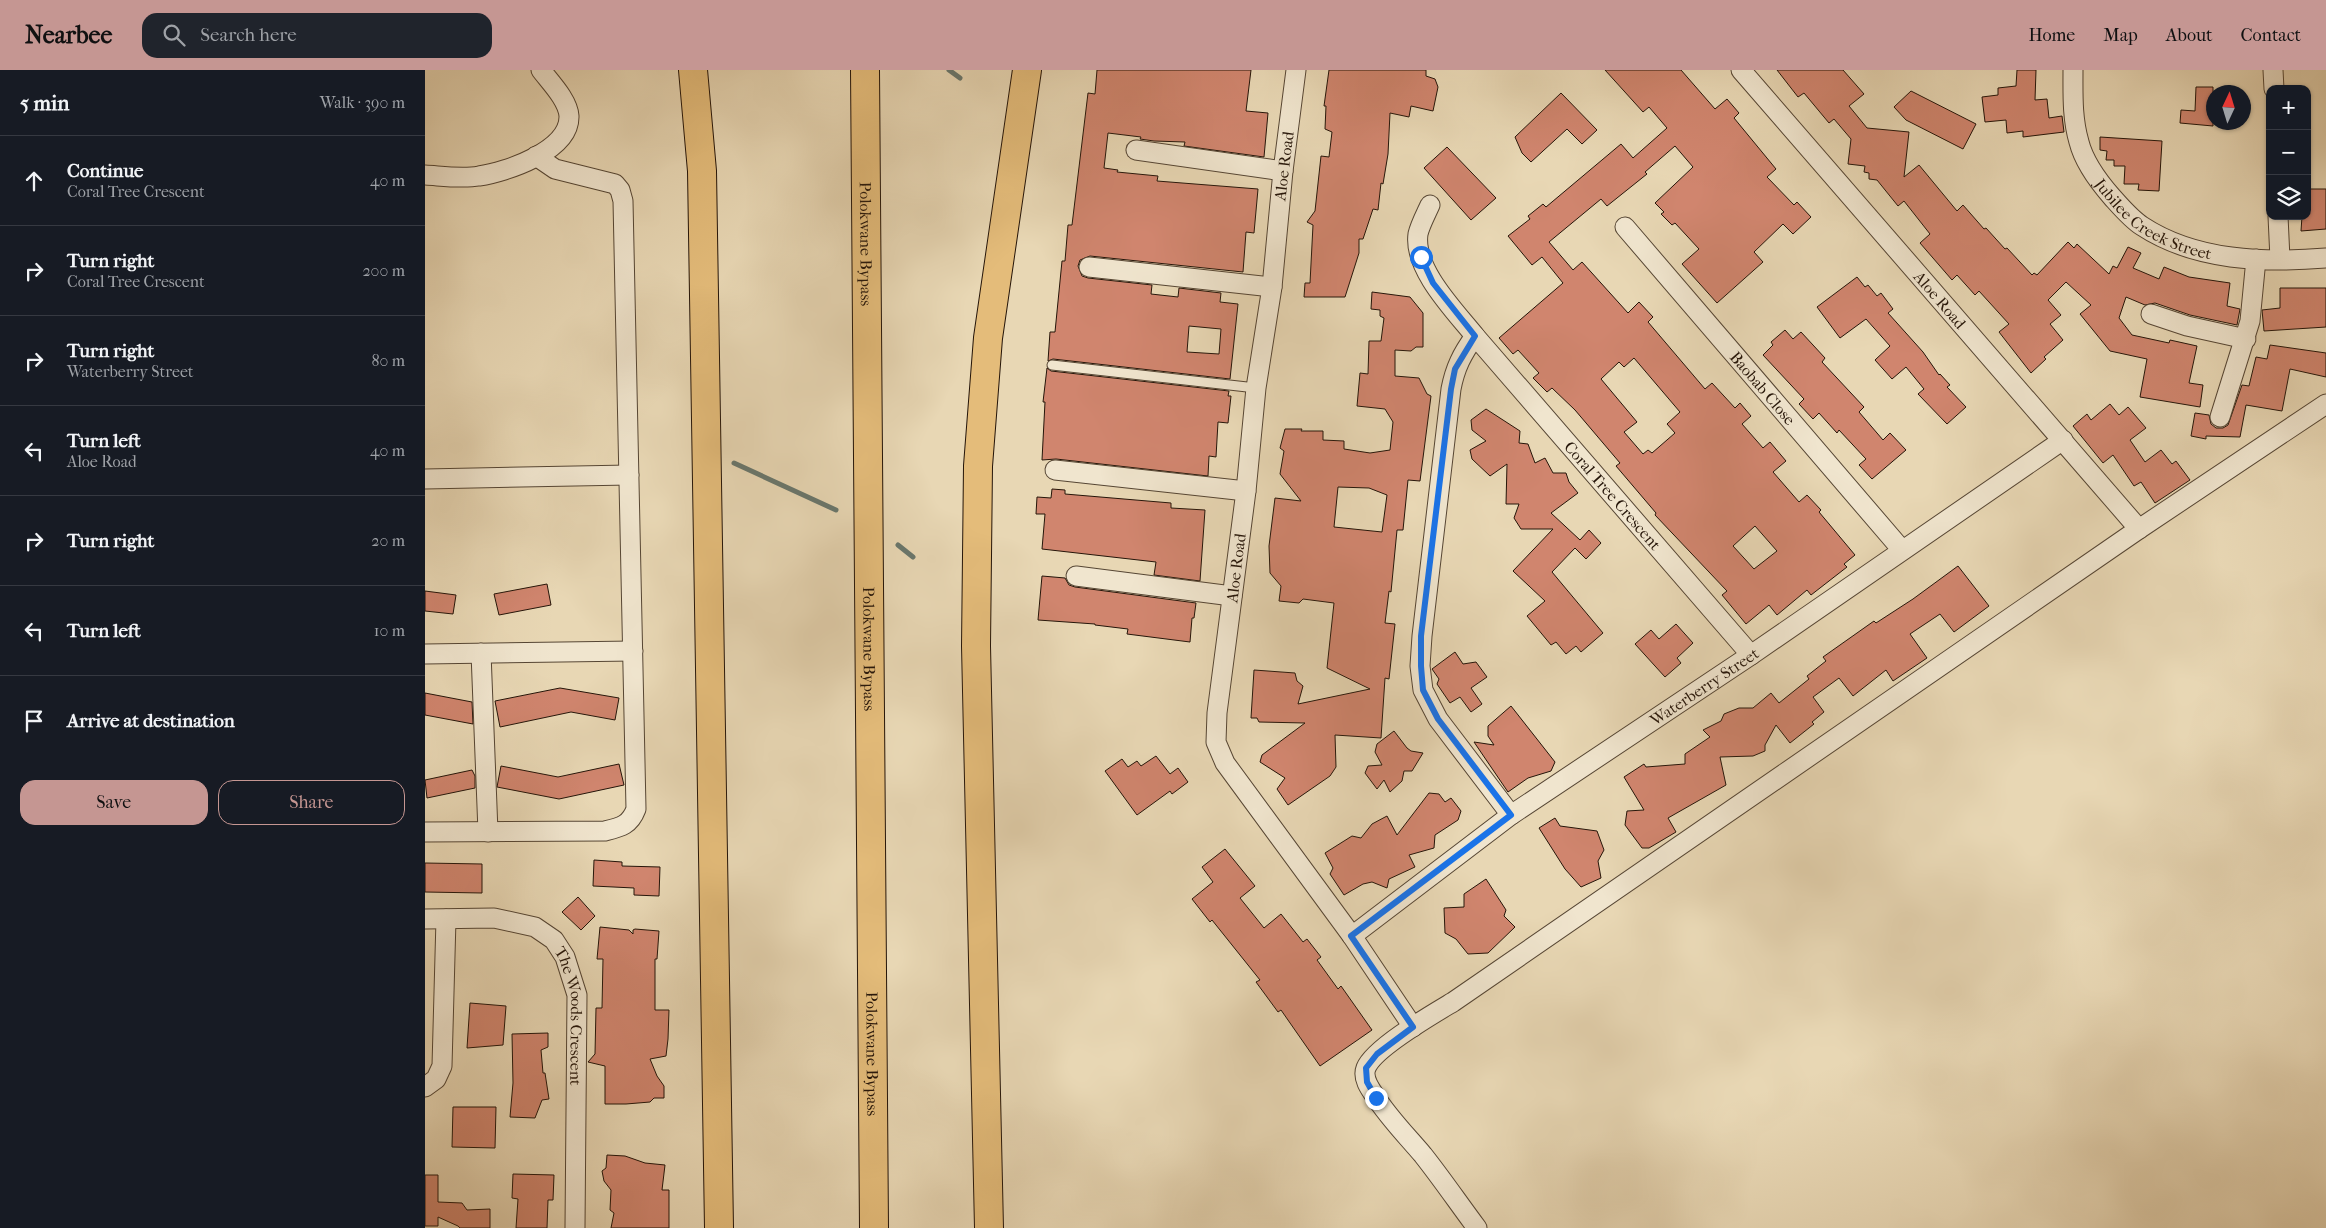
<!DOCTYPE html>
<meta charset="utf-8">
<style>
body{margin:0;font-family:"IM FELL French Canon",serif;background:#20242c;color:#f1f3f6}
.controls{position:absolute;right:15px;top:15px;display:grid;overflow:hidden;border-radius:10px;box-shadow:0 1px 4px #0004}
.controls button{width:45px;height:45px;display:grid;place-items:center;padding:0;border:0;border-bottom:1px solid #363941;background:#171b24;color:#f1f3f6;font:25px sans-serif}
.compass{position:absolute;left:1781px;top:15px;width:45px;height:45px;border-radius:50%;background:#171b24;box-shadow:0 1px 4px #0004;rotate:4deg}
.stop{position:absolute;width:15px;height:15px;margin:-11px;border:4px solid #1a73e8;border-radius:50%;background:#fff}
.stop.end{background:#1a73e8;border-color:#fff;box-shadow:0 1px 5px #0008}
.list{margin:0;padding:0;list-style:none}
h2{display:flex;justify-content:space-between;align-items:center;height:65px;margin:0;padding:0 20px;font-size:21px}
h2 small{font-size:16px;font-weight:400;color:#9ea1a6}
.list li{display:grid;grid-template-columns:32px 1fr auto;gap:15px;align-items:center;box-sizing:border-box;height:90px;padding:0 20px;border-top:1px solid #363941}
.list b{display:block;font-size:19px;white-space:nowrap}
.list p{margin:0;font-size:16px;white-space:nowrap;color:#9ea1a6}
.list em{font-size:16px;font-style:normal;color:#9ea1a6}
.actions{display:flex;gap:10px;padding:15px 20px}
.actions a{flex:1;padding:11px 0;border:1px solid #c59692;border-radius:15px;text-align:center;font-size:18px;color:#c59692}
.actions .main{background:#c59692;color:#111}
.icon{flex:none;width:28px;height:28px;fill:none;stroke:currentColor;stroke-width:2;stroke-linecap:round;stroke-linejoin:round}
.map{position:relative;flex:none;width:1901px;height:1158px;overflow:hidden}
header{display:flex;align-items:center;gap:30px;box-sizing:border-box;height:70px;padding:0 25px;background:#c59692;color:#111}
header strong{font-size:24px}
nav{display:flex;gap:28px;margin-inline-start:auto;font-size:18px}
.search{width:350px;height:45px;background:#20242c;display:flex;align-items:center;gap:12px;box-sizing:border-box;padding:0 18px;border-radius:15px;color:#9ea1a6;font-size:19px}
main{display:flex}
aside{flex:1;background:#171b24}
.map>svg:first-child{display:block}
</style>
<header>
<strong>Nearbee</strong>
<div class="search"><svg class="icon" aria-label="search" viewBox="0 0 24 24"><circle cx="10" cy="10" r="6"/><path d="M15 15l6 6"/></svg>Search here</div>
<nav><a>Home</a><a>Map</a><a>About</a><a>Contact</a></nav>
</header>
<main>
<aside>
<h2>5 min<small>Walk · 390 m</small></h2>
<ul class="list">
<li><svg class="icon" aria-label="ahead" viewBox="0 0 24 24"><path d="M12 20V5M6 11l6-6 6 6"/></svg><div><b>Continue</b><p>Coral Tree Crescent</p></div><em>40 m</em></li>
<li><svg class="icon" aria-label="right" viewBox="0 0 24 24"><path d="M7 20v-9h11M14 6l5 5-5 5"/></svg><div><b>Turn right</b><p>Coral Tree Crescent</p></div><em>200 m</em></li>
<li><svg class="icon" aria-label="right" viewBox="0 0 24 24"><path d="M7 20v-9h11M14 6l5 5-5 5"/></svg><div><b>Turn right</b><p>Waterberry Street</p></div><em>80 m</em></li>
<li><svg class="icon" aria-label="left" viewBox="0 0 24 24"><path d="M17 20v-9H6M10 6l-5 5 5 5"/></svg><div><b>Turn left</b><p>Aloe Road</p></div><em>40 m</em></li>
<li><svg class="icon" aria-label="right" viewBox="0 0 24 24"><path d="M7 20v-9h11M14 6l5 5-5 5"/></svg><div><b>Turn right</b></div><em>20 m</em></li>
<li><svg class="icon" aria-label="left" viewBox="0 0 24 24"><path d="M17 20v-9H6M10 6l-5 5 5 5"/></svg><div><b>Turn left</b></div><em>10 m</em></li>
<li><svg class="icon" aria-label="arrive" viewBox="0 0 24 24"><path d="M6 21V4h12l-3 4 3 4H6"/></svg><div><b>Arrive at destination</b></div></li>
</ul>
<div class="actions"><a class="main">Save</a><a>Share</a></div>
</aside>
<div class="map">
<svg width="1901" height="1158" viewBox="0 0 1901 1158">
<rect width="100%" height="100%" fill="#e8d7b4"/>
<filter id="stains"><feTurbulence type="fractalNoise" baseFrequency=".004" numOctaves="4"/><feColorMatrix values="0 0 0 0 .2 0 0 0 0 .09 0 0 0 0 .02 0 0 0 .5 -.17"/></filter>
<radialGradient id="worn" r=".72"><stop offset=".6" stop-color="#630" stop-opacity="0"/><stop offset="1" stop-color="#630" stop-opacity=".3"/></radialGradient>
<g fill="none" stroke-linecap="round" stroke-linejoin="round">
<path stroke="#69776d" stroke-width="5" d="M 524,0 L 535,8
M 309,393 L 411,440
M 473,475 L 488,487"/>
</g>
<path fill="#d0856e" stroke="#251509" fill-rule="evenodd" d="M 672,0 L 826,0 L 821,41 L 843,43 L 839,87 L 759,76 L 760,72 L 729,71 L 715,69 L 716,67 L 683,63 L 679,98 L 693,100 L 692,102 L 733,106 L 732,111 L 833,119 L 829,163 L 821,162 L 818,202 L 665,186 L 655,190 L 653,196 L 657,206 L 663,208 L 727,215 L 726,224 L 753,227 L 754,218 L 796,223 L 795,232 L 813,234 L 805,309 L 628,289 L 623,291 L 625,262 L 630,262 L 637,191 L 640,191 L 643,155 L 647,155 L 663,23 L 670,24 ZM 764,256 L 796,259 L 794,284 L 762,282 Z
M 904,0 L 1001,0 L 1001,6 L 1010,9 L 1013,17 L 1008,41 L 986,36 L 984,47 L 965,43 L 963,84 L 958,114 L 956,113 L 953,140 L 948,139 L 938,169 L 934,169 L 934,183 L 920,227 L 879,227 L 880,213 L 885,213 L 888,155 L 882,152 L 890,141 L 896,86 L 904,87 L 907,62 L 900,59 L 901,36 L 899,36 Z
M 1180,0 L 1256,0 L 1290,39 L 1302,29 L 1314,43 L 1309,48 L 1351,99 L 1342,107 L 1369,135 L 1372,132 L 1386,147 L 1368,164 L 1358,154 L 1329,182 L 1338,192 L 1292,233 L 1257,194 L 1274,179 L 1250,153 L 1247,155 L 1236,144 L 1239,142 L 1230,133 L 1268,97 L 1250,76 L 1220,102 L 1222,104 L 1182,136 L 1176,129 L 1124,172 L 1148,200 L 1157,192 L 1203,243 L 1214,232 L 1228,247 L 1223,252 L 1280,319 L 1287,313 L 1310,338 L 1315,333 L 1326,346 L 1317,354 L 1338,378 L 1345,372 L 1361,391 L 1348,402 L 1374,432 L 1382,425 L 1396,440 L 1394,442 L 1430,485 L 1419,494 L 1422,497 L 1386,525 L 1382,520 L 1352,545 L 1344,535 L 1321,554 L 1297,525 L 1302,521 L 1230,445 L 1231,443 L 1191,396 L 1195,393 L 1150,340 L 1127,318 L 1122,322 L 1108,308 L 1114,303 L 1093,280 L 1088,284 L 1074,268 L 1138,213 L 1117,187 L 1107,195 L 1083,166 L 1105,149 L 1103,146 L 1118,134 L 1121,137 L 1196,74 L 1208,88 L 1242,58 L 1224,37 L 1218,42 ZM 1209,288 L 1255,342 L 1242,354 L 1250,363 L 1227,383 L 1223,380 L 1218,384 L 1199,362 L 1212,352 L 1176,309 L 1194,292 L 1199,297 ZM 1330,456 L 1352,481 L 1329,499 L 1308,476 Z
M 1352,0 L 1418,0 L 1439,24 L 1424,36 L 1442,58 L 1484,62 L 1479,107 L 1494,95 L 1532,141 L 1538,135 L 1559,159 L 1561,158 L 1580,179 L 1582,178 L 1607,205 L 1609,203 L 1612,205 L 1643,172 L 1649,178 L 1652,174 L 1684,204 L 1688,196 L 1692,198 L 1703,177 L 1716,183 L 1708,198 L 1734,209 L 1739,197 L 1764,207 L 1805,213 L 1802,236 L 1815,239 L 1812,255 L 1765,245 L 1730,233 L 1720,235 L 1701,227 L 1694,248 L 1707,265 L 1744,273 L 1745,270 L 1772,276 L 1764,313 L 1778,315 L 1775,337 L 1715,327 L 1722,289 L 1685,281 L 1655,244 L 1666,235 L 1641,212 L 1623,230 L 1636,245 L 1625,254 L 1638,270 L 1619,287 L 1621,289 L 1606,303 L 1574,262 L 1584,254 L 1554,221 L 1550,225 L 1532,205 L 1527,210 L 1495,173 L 1505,164 L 1479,131 L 1473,136 L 1452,110 L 1444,109 L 1444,103 L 1439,102 L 1440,96 L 1423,94 L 1426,69 L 1409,49 L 1404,53 L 1379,23 L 1373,27 Z
M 1592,0 L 1611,0 L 1610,30 L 1622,29 L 1624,48 L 1637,46 L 1639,62 L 1598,67 L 1598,61 L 1582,63 L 1581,50 L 1560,52 L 1557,27 L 1573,25 L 1573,18 L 1591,16 Z
M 1771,17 L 1788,17 L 1788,56 L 1755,53 L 1756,40 L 1770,41 Z
M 1486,21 L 1551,54 L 1538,79 L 1481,50 L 1469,37 Z
M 1136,23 L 1172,60 L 1157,74 L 1142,59 L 1106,92 L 1097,83 L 1090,67 Z
M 1675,67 L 1737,71 L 1734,121 L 1713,120 L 1714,114 L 1699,114 L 1700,96 L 1689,96 L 1689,90 L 1681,90 L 1682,81 L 1675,80 Z
M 1022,77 L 1071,128 L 1046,150 L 999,98 Z
M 1882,119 L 1901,119 L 1901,159 L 1876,161 L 1877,146 L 1882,146 Z
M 1432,207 L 1440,217 L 1443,215 L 1452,226 L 1456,223 L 1468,239 L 1463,243 L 1498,282 L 1514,305 L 1515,304 L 1525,315 L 1522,317 L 1541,337 L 1522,354 L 1493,324 L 1499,319 L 1481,297 L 1467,309 L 1450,290 L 1465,276 L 1441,249 L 1415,268 L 1392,237 Z
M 1855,218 L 1901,218 L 1901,257 L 1839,261 L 1837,240 L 1855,238 Z
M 947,222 L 985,227 L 998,243 L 998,277 L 991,277 L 986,281 L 970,280 L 970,306 L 994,308 L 1002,324 L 1006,326 L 995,411 L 983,410 L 978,460 L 972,460 L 966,522 L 964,521 L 960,553 L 970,554 L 964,609 L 960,608 L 956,668 L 910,665 L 911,697 L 905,706 L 863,735 L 852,719 L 860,708 L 835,692 L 837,685 L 880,653 L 834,652 L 832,648 L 826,648 L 829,600 L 870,603 L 872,611 L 878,616 L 873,634 L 945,619 L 902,598 L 909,533 L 878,529 L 874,533 L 854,531 L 856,516 L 845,503 L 844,476 L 850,428 L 876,431 L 855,404 L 859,381 L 855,378 L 860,359 L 877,359 L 876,361 L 898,361 L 898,370 L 919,371 L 919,379 L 945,383 L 965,380 L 968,352 L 960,339 L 932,336 L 935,303 L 943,304 L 944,271 L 956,271 L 959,248 L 955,246 L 955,240 L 946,239 ZM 913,417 L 944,418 L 962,425 L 957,462 L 909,457 Z
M 1360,260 L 1368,269 L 1376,262 L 1400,288 L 1397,292 L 1439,337 L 1434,342 L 1458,370 L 1465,363 L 1481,380 L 1447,409 L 1434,395 L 1441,389 L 1414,360 L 1412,363 L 1394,343 L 1388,349 L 1374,334 L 1379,329 L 1338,285 L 1348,275 L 1346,272 Z
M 1845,275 L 1901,283 L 1901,307 L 1865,299 L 1857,341 L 1821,335 L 1815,367 L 1781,366 L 1781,369 L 1766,366 L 1770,343 L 1784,345 L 1786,354 L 1791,358 L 1798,358 L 1803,355 L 1817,315 L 1824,316 L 1831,287 L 1842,289 Z
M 622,298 L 626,301 L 804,321 L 803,326 L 806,326 L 803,353 L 793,352 L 791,387 L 784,386 L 783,406 L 631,389 L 617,390 L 620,332 L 618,332 Z
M 1685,334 L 1694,345 L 1703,337 L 1721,358 L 1705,370 L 1720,392 L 1736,380 L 1747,394 L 1751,391 L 1765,410 L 1730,433 L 1716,412 L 1709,416 L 1688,385 L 1678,393 L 1648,356 L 1662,344 L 1666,350 Z
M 1061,339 L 1095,361 L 1094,373 L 1103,374 L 1110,393 L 1120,388 L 1128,403 L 1141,403 L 1144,412 L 1153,423 L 1126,443 L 1155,470 L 1164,460 L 1176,473 L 1161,489 L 1150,478 L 1127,502 L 1178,563 L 1156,582 L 1151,576 L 1141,584 L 1131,572 L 1126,575 L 1102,546 L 1120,531 L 1088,501 L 1128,459 L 1096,459 L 1089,448 L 1094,434 L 1081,434 L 1082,394 L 1065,406 L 1047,389 L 1045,380 L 1061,371 L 1047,360 L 1046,350 Z
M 627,419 L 640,420 L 640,424 L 746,433 L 746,438 L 780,440 L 775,511 L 729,505 L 731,492 L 617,479 L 620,444 L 611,444 L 612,427 L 626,428 Z
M 1533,496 L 1564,536 L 1529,562 L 1515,544 L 1485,564 L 1502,588 L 1468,611 L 1461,600 L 1428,626 L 1414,608 L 1388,627 L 1399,642 L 1387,652 L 1389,654 L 1365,673 L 1351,655 L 1340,675 L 1340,681 L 1328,686 L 1295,687 L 1301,715 L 1243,748 L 1251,762 L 1224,778 L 1217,778 L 1200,755 L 1202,741 L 1219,740 L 1199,707 L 1219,694 L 1221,697 L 1260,694 L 1260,684 L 1285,667 L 1278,660 L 1296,651 L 1299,644 L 1314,638 L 1328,638 L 1346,623 L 1354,633 L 1384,609 L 1382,606 L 1401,591 L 1398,587 L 1449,551 L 1451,553 L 1488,529 Z
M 617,506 L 640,508 L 644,515 L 650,517 L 771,533 L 769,548 L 767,548 L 765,572 L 702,564 L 703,559 L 670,555 L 670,554 L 613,550 Z
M 122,514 L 126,535 L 74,545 L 69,524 Z
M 0,521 L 31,525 L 28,544 L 0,541 Z
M 1251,554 L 1268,573 L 1252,588 L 1256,593 L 1240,607 L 1210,574 L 1226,560 L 1234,569 Z
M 1030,582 L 1038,594 L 1051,592 L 1062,607 L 1046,618 L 1057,634 L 1046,642 L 1035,627 L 1025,633 L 1012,614 L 1014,609 L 1007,599 Z
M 135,618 L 194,628 L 190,650 L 146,642 L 75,657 L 70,631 Z
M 0,623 L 47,632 L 48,654 L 0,645 Z
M 1086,636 L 1130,692 L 1126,701 L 1103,708 L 1083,722 L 1049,672 L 1069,675 L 1063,666 L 1063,656 Z
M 969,661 L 982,678 L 986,681 L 998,683 L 987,701 L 979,701 L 977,711 L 965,722 L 959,710 L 952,719 L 940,703 L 943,696 L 957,695 L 950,682 L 952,674 Z
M 731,686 L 745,704 L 753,698 L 763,712 L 747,724 L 745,721 L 712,745 L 680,701 L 697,689 L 703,697 L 712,691 L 716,696 Z
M 194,694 L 199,715 L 134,729 L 72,717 L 76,696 L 133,707 Z
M 47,700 L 50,706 L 50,718 L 2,728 L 0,710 Z
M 1004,723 L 1014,724 L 1020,732 L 1026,728 L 1036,741 L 1033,750 L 1010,765 L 1009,778 L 984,785 L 990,797 L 964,809 L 962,818 L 947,812 L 938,814 L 919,825 L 905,804 L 908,798 L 900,783 L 927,766 L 936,768 L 947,754 L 962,746 L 972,765 Z
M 1130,748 L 1135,756 L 1172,761 L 1179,780 L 1173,791 L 1176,808 L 1156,817 L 1140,799 L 1114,758 Z
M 800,779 L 830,816 L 815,828 L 839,858 L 856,844 L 878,872 L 882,869 L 896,887 L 892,890 L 913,919 L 916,916 L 947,960 L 895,996 L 856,940 L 853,942 L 831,912 L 835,910 L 787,850 L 785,852 L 767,829 L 788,812 L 777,797 Z
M 169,790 L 197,792 L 197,796 L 235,797 L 234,826 L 209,825 L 209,818 L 168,816 Z
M 0,793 L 57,794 L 57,823 L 0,822 Z
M 1061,809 L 1081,840 L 1079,846 L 1090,857 L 1063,883 L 1043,884 L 1031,869 L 1020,863 L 1019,838 L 1039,837 L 1039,824 Z
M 153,827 L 170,846 L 156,860 L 137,842 Z
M 175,857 L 204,860 L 208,864 L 208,860 L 210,859 L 234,861 L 232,889 L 230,889 L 230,940 L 244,940 L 243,969 L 241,986 L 225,989 L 232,1006 L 239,1016 L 239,1028 L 229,1028 L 225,1032 L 201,1034 L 180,1034 L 180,996 L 163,992 L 170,984 L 171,938 L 177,938 L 178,889 L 172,889 Z
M 45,933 L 81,936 L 78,975 L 42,978 Z
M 123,963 L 123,977 L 116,980 L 118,1003 L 120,1003 L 124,1029 L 117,1030 L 110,1048 L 85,1047 L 88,1013 L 87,964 Z
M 28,1037 L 71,1037 L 70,1078 L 27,1077 Z
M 182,1085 L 200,1086 L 220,1093 L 240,1095 L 237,1120 L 244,1120 L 244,1158 L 186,1158 L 189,1143 L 185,1140 L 186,1120 L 179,1111 L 177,1101 L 181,1098 Z
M 88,1104 L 129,1105 L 128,1130 L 123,1130 L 122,1158 L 91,1158 L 93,1129 L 87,1128 Z
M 0,1105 L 13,1105 L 13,1132 L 37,1133 L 42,1140 L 65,1139 L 65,1158 L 35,1158 L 33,1156 L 13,1147 L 13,1156 L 0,1156 Z"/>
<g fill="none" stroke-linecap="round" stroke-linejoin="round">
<g stroke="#564634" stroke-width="11">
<path id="service" d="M 627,295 L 831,318"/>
</g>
<g stroke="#564634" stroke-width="21">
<g id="minor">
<path d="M 871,0 L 858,101 L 847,217 L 831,318 L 821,421 L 792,643 L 791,672 L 800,693 L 927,866 L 988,957"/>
<path id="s1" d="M 1316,0 L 1714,459"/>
<path id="s2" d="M 1648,0 C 1648,24 1647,48 1654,72 C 1659,92 1673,111 1687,127 C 1696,137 1706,149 1717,156 C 1770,191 1840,193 1901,188"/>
<path d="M 1848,0 L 1849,19"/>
<path d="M 711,80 L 858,101"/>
<path d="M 0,105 C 17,106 37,109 54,106 C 81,102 145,81 144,46 C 143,30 125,12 116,0"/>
<path id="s3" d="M 1005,135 C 1001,144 995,155 993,164 C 988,199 1030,241 1050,266 L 1326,585"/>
<path d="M 1853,146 L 1855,189"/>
<path id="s4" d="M 1200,157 L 1477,480"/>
<path d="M 664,197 L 847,217"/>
<path d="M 1726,244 L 1762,256 L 1821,269"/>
<path d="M 1050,266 C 1037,284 1030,298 1026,319 L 997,566 L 995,596 L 998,620 L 1013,649 L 1086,745"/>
<path d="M 1795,347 L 1825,251 L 1831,189"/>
<path d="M 630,400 L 821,421"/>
<path d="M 0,409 L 204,405"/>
<path d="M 651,506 L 807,526"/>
<path d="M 56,583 L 63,762"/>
<path d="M 0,584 L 208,581"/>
<path d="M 0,762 L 180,761 C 196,757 205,755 211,739 L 198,131 L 195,120 L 190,114 L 130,99 L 111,86"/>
<path id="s5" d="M 0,849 L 69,848 L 110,857 L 129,870 L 140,887 L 152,925 L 150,1158"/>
<path id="s6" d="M 927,866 L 1086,745 L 1326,585 L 1638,370"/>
<path d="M 0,1017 L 11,1009 L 17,996 L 21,849"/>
<path d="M 1052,1158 C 1034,1134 1017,1109 998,1085 C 982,1066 963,1047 950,1026 C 945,1019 937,1008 941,998 C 949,978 1008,944 1028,932 L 1714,459 L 1901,334"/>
</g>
</g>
<g stroke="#251509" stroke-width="30">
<path id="primary" d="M 268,0 L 277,101 L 294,1158
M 564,1158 L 551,576 L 553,396 L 563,268 L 602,0"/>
</g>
<g stroke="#251509" stroke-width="30">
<g id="motorway">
<path id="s7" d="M 440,0 L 449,1158"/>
</g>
</g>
<use href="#service" stroke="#f0e5ce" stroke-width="9"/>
<use href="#minor" stroke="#f0e5ce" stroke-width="19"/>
<use href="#primary" stroke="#e4bc7a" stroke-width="28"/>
<use href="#motorway" stroke="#e4bc7a" stroke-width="28"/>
</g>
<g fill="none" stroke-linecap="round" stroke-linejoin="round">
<path stroke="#1a73e8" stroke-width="6" d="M 951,1028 L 942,1012 L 941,998 L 952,984 L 988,957 L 926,866 L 1086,745 L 1013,649 L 998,620 L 996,596 L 996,566 L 1026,319 L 1030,299 L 1050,266 L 1008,213 L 996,187"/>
</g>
<g text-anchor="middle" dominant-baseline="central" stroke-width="5" stroke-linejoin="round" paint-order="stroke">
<g font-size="16" fill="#251509" stroke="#f0e5ce">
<text transform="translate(859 96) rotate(-83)">Aloe Road</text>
<text stroke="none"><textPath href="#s2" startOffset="185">Jubilee Creek Street</textPath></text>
<text stroke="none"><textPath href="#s7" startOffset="174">Polokwane Bypass</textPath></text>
<text stroke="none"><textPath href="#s1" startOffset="304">Aloe Road</textPath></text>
<text stroke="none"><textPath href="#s4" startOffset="212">Baobab Close</textPath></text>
<text stroke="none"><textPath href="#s3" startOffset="362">Coral Tree Crescent</textPath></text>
<text transform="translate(811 498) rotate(-83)">Aloe Road</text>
<text stroke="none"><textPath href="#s7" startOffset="579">Polokwane Bypass</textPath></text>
<text stroke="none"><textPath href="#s6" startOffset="432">Waterberry Street</textPath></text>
<text stroke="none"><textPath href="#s5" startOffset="214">The Woods Crescent</textPath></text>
<text stroke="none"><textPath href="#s7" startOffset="984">Polokwane Bypass</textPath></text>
</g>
</g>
<rect width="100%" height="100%" filter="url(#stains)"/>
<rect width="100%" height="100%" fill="url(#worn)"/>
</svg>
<div class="controls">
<button>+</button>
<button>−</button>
<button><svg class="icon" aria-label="layers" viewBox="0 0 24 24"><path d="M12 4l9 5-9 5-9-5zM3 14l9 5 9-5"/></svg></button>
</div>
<svg class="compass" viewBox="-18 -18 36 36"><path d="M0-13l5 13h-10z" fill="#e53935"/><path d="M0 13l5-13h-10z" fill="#9ea1a6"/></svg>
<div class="stop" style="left:996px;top:187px"></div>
<div class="stop end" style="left:951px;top:1028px"></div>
</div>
</main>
